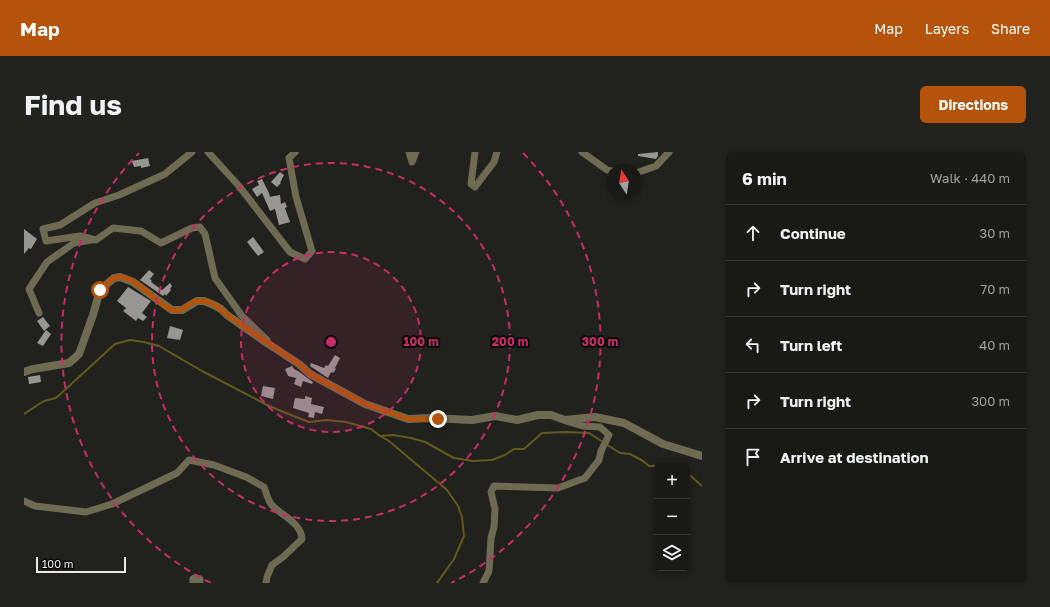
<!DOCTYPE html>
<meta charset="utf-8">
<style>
body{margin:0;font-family:"Golos Text",sans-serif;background:#22221f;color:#f1f3f6}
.controls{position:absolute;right:12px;bottom:12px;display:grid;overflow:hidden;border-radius:6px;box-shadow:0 2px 6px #0003}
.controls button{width:36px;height:36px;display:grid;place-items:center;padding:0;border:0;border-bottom:1px solid #373835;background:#191916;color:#f1f3f6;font:20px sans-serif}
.compass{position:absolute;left:582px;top:12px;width:36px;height:36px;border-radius:50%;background:#191916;box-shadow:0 2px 6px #0003;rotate:348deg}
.scale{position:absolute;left:12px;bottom:10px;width:90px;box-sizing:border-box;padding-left:4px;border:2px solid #eae9e7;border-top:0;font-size:11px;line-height:14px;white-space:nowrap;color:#eae9e7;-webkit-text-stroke:3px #0b0a09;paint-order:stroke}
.stop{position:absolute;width:12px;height:12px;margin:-9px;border:3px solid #b45309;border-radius:50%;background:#fff}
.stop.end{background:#b45309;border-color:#fff;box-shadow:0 1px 4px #0008}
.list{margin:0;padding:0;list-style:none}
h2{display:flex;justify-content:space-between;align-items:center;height:52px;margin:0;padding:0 16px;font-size:17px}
h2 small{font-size:13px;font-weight:400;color:#9fa0a1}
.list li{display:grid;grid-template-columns:26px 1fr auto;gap:12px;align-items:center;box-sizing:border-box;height:56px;padding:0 16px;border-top:1px solid #373835}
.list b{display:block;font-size:15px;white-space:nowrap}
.list em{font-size:13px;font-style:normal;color:#9fa0a1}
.icon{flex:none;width:22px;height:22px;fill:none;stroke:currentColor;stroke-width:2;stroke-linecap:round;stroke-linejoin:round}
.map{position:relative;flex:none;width:678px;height:431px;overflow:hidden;border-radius:6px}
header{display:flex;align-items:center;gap:24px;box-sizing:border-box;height:56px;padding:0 20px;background:#b45309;color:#fff}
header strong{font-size:19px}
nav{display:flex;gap:22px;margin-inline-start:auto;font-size:14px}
.intro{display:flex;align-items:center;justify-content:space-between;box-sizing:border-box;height:96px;padding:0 24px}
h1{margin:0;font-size:28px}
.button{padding:10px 18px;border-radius:6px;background:#b45309;color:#fff;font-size:14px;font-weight:700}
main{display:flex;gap:24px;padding:0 24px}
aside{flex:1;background:#191916;border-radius:6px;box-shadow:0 2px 6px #0003}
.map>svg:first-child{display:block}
</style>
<header>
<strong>Map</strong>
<nav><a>Map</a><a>Layers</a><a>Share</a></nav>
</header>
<div class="intro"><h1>Find us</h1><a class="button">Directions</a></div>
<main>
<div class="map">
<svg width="678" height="431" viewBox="0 0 678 431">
<rect width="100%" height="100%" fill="#21211e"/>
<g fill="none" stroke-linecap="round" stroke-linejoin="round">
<path stroke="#655a1d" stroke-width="2" d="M 0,262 L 20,249 L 32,246 L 91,192 L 106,188 L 120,190 L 135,194 L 178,219 L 243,253 L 262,261 L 285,270 L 303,268 L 322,270 L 347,277 L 356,284 L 365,289 L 423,338 L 434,354 L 438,365 L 440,384 L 430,407 L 413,431
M 357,284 L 369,283 L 387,286 L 401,290 L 430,306 L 449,309 L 468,308 L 481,303 L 490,297 L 500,297 L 518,281 L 542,280 L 565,281 L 596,301 L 606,302 L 619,309 L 625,314 L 638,314
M 663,322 L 668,325 L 678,334"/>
</g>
<path fill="#979693" d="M 634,0 L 634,4 L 632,7 L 614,4 L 614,2 Z
M 124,6 L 126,14 L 117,16 L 117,14 L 110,15 L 108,9 Z
M 256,20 L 260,23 L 256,31 L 257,31 L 253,35 L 247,30 Z
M 238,27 L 244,39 L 246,44 L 245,45 L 256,43 L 257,52 L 261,50 L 263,55 L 261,56 L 266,70 L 255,73 L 251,57 L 246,59 L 238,41 L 233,45 L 228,37 L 235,33 L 233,29 Z
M 0,77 L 13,87 L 7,97 L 5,96 L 0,102 Z
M 229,85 L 240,100 L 234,104 L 223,90 Z
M 125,118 L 130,122 L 126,127 L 128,129 L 127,130 L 138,138 L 146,131 L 148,134 L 146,137 L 147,138 L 142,144 L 141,142 L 139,144 L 116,128 Z
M 104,135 L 127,149 L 118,161 L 123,165 L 119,169 L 114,166 L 112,169 L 99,159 L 102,156 L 93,149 Z
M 19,165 L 26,174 L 20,179 L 13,169 Z
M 146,174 L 159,178 L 156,188 L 143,186 Z
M 22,178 L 27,182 L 19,194 L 13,191 Z
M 311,203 L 316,206 L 311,216 L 312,217 L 309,221 L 307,220 L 304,226 L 286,214 L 287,211 L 300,216 L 302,213 L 304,214 Z
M 268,214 L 270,217 L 274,219 L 289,230 L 288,232 L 279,229 L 277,235 L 270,232 L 272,226 L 264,224 L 261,217 Z
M 16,223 L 17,230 L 5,232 L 4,225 Z
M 239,234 L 251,236 L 249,247 L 237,244 Z
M 281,244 L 288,246 L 287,252 L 300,255 L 298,262 L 291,260 L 290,266 L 284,265 L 285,261 L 269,256 L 271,246 L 281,247 Z"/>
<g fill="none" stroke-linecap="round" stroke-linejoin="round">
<path stroke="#6f6b53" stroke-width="7" d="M 168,0 L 141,22 L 95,43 L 71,51 L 36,73 L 19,77 L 22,89 L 56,84 L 72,88 L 89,76 L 117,79 L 137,91 L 168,76 L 176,75 L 181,82 L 191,126 L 218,164 L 243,188
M 184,0 L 215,34 L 266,100 L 281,107 L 288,99 L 272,45 L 265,6 L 271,0
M 385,0 L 388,10 L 392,0
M 451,0 L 447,32 L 451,35 L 470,10 L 473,0
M 558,0 L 583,18 L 588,19
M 612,21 L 632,14 L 645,0
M 15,161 L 5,137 L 23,110 L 50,91 L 68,88
M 0,349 L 11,354 L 62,360 L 88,352 L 153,321 L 165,308 L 190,313 L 222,325 L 240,335 C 242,340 244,348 247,352 C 256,363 277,370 278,387 L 259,405 L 248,413 L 243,425 L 242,431
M 169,431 L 169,427 L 171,426 L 176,427 L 176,431
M 459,431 L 465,419 L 467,386 L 470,375 L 471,357 L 467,340 L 470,334 L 534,336 L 561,326 L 575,308 L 577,299 L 585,283 L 576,275 L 559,274 L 542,269"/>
<path stroke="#6f6b53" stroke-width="8" d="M 0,220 L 9,217 L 45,211 L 55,202 L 69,163 L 76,138 L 90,126 L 96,125 L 109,130 L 148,158 L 158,158 L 173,149 L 180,149 L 190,153 L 197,157 L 203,163 L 240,189 L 275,212 L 286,222 L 341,252 L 384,267 L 407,266 L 448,268 L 471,264 L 493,268 L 514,263 L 527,263 L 541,268 L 571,265 L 600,271 L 639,292 L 678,304"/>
</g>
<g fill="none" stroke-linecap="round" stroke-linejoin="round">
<path stroke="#b45309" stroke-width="5" d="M 76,138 C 80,134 85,129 90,126 C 108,119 132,152 148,158 C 158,161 165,151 173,149 C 184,147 196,156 203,163 L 275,212 L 286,222 L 341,252 L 384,267 L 414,267"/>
</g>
<circle cx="307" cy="190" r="90" fill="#c62d69" fill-opacity=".12"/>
<g fill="none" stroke="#c62d69" stroke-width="2" stroke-dasharray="7 5">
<circle cx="307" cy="190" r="90"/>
<circle cx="307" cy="190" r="179"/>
<path d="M187 431A269 269 0 0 1 115 1M499 1A269 269 0 0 1 427 431"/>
</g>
<circle cx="307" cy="190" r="6" fill="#c62d69" stroke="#0b0a09" stroke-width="2"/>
<g font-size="12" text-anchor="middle" font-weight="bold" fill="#c62d69" stroke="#0b0a09" stroke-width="4" stroke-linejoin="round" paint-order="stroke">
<text x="397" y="194">100 m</text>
<text x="486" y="194">200 m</text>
<text x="576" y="194">300 m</text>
</g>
</svg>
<div class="controls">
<button>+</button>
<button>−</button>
<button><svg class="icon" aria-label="layers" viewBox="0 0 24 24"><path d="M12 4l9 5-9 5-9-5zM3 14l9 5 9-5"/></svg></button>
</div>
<svg class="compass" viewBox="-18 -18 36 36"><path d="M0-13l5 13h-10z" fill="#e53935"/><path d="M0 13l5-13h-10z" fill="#9fa0a1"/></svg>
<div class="scale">100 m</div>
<div class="stop" style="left:76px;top:138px"></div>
<div class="stop end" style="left:414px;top:267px"></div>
</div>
<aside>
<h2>6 min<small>Walk · 440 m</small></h2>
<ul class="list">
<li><svg class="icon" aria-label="ahead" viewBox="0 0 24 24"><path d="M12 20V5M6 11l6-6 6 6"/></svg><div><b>Continue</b></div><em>30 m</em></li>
<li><svg class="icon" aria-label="right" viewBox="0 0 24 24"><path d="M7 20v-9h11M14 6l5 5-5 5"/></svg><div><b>Turn right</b></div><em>70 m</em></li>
<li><svg class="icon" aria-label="left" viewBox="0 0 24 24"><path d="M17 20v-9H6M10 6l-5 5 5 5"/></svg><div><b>Turn left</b></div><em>40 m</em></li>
<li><svg class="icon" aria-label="right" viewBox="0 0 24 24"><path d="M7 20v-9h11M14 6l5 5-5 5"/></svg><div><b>Turn right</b></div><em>300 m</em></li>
<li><svg class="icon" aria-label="arrive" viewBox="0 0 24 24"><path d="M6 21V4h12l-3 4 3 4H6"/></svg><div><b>Arrive at destination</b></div></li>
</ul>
</aside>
</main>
